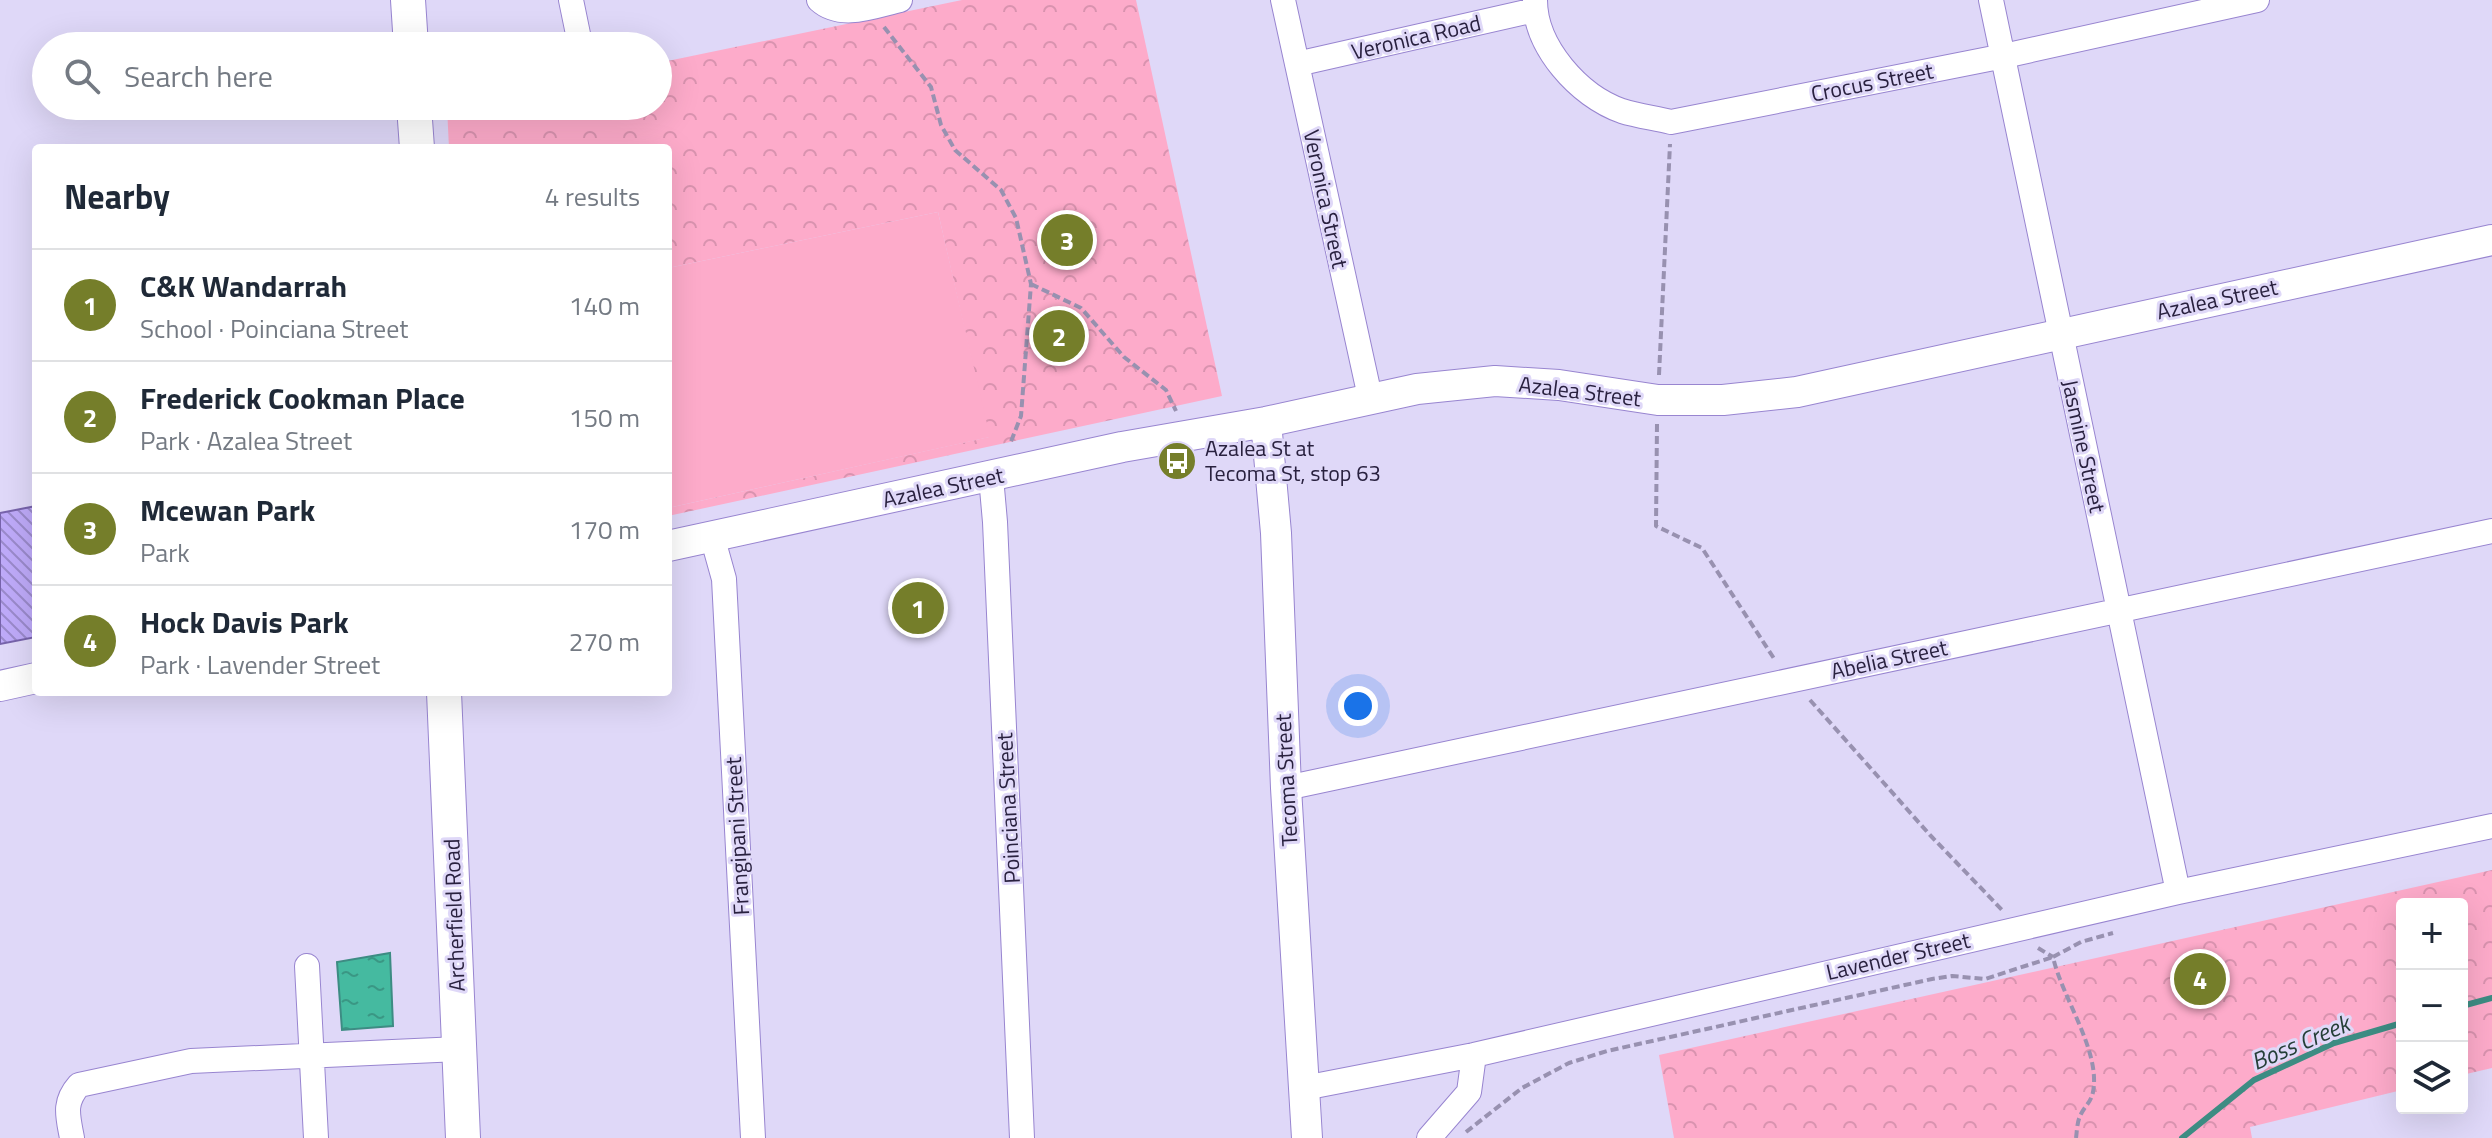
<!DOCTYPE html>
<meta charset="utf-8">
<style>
body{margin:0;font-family:"Titillium Web",sans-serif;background:#f2f2f3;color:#1f2937}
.controls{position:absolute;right:24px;bottom:24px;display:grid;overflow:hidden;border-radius:8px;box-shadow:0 8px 32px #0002}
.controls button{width:72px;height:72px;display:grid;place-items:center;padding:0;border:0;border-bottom:2px solid #e0e1e3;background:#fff;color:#1f2937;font:40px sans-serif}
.you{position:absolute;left:1358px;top:706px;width:28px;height:28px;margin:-20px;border:6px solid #fff;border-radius:50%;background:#1a73e8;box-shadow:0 0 0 12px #1a73e833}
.badge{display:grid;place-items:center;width:52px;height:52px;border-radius:50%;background:#757e2a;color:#fff;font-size:26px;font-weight:700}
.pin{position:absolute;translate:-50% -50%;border:4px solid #fff;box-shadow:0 2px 8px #0006}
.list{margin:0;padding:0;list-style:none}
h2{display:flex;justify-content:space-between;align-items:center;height:104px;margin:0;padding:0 32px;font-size:34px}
h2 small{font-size:26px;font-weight:400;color:#747a83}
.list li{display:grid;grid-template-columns:52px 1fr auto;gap:24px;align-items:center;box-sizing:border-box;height:112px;padding:0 32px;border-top:2px solid #e0e1e3}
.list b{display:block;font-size:30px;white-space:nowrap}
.list p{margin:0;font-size:26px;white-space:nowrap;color:#747a83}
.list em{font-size:26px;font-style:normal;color:#747a83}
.icon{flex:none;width:44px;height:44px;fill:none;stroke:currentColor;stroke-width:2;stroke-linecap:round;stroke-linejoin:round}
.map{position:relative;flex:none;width:2492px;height:1138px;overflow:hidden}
.search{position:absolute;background:#fff;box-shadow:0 8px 32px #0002;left:32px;top:32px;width:640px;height:88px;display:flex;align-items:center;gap:20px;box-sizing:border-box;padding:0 28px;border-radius:44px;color:#747a83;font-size:30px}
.panel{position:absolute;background:#fff;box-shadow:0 8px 32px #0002;left:32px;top:144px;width:640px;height:552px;border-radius:8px}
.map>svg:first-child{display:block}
</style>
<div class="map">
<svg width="2492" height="1138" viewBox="0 0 2492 1138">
<defs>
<pattern id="forest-crowns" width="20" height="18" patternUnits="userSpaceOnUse" patternTransform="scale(2)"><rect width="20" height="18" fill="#fdabca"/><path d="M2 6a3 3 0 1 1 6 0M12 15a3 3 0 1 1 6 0" fill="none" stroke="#d993af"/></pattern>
<pattern id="water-ripples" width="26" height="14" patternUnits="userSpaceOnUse" patternTransform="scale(2)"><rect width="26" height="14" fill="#45baa0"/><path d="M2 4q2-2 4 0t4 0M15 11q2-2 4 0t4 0" fill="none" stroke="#3a9784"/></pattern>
<pattern id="building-back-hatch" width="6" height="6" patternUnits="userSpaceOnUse" patternTransform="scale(2)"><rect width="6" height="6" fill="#beaaf9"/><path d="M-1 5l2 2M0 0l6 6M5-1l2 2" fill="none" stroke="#9a8acb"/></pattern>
</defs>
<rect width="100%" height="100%" fill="#dfd8f8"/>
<path fill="url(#forest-crowns)" d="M 962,0 L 1136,0 L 1222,396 L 668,516 L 668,508 L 989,437 L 938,212 L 668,268 L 668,148 L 449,148 L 447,107 L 658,106 L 658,63 Z
M 2492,870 L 2492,1068 L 2462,1075 L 2462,904 L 2402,904 L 2402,1090 L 2250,1127 L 2252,1138 L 1674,1138 L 1659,1055 Z"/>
<path fill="#fdabca" d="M 938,212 L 990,437 L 668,508 L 668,268 Z"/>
<path fill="url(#water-ripples)" stroke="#3d8c83" stroke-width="2" d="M 390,953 L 393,1026 L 342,1030 L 337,962 Z"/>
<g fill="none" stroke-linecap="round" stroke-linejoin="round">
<path stroke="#3d8c83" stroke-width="6" d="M 2462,1006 L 2492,998
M 2182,1138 L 2254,1080 L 2334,1043 L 2402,1023"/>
</g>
<path fill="url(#building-back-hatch)" stroke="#7763ab" stroke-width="2" d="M 36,506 L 36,637 L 0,644 L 0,513 Z"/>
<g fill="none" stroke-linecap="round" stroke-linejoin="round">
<g stroke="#9885d0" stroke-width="26">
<path id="minor" d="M 571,0 L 578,34
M 819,0 C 841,20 874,6 900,0
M 1283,0 L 1370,397
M 1535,0 C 1535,47 1579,96 1622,111 C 1638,116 1655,118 1671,122 L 2004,56 L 2257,0
M 1991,0 L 2178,892
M 1297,64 L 1535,10
M 991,477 L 995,522 L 1022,1138
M 712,536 L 724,579 L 753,1138
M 1286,788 L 2492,531
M 307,966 L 316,1138
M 1304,1088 L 1474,1055 L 2178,892 L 2492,826
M 72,1138 C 68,1116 63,1103 79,1085 L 191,1061 L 459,1049
M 1429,1138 L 1469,1092 L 1474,1055"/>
</g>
<g stroke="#9885d0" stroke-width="32">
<path id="tertiary" d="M 1266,422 L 1276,533 L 1286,788 L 1307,1138
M 668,546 L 1122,447 L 1266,422 L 1417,389 L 1495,381 L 1559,385 L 1658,400 L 1723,400 L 1797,392 L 2492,240
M 0,686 L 36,678"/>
</g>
<g stroke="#9885d0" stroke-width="36">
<path id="secondary" d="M 408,0 L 411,46
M 414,106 L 417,148
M 444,692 L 463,1138"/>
</g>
<path stroke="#9891b0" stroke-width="4" stroke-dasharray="8 4" stroke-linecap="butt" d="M 884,27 L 931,87 L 941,125 L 955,150 L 1001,190 L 1016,218 L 1031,284 L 1021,416 L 1010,444
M 1031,284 L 1081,308 L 1124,357 L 1166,390 L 1176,411
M 1659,375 L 1670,144
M 1657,424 L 1656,526 L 1702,548 L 1775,660
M 1810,700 L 1930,835 L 2004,912
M 2038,948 L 2053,957
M 1466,1132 L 1522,1088 L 1569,1063 L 1607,1051 L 1932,979 L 1952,976 L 1985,979 L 2053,957
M 2076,1138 C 2077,1131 2077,1121 2081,1114 C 2085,1106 2091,1102 2093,1092 C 2101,1051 2062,998 2053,957 L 2081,942 L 2113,933"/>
<use href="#minor" stroke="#fff" stroke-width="24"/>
<use href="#tertiary" stroke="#fff" stroke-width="30"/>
<use href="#secondary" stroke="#fff" stroke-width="34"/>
</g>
<defs>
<g id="bus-disc" transform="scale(2)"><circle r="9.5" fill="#757e2a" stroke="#dfd8f8"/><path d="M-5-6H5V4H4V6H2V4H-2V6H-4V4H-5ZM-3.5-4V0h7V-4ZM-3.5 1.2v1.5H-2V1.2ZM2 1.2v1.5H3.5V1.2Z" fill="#fff"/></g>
</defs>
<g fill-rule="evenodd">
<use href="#bus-disc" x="1177" y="461"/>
</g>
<g text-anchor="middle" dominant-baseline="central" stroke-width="6" stroke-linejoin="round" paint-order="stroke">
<g font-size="22" fill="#29213f" stroke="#dfd8f8">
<text transform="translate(1416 37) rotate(-13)">Veronica Road</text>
<text transform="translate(1872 82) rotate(-11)">Crocus Street</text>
<text transform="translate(1326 199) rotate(78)">Veronica Street</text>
<text transform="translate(2217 299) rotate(-12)">Azalea Street</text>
<text transform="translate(1580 391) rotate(7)">Azalea Street</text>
<text transform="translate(2084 446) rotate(78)">Jasmine Street</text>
<text transform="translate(943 487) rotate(-12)">Azalea Street</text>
<text transform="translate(1889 659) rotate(-12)">Abelia Street</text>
<text transform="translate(1286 780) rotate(-93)">Tecoma Street</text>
<text transform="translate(1008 808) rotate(-93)">Poinciana Street</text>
<text transform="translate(737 836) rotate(-93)">Frangipani Street</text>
<text transform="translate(454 915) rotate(-92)">Archerfield Road</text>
<text transform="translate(1898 956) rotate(-13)">Lavender Street</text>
</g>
<g font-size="22" fill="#29213f" stroke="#dfd8f8" text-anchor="start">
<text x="1205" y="448">Azalea St at<tspan x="1205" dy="25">Tecoma St, stop 63</tspan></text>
</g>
<g font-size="24" font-style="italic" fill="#253f38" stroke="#dfd8f8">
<text transform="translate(2300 1042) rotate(-23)">Boss Creek</text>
</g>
</g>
</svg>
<div class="controls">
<button>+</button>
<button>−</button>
<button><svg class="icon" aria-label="layers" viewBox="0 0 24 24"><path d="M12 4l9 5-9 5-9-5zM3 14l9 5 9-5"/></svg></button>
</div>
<div class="you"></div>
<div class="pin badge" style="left:918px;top:608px">1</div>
<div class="pin badge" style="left:1059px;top:336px">2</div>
<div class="pin badge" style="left:1067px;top:240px">3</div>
<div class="pin badge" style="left:2200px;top:979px">4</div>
<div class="search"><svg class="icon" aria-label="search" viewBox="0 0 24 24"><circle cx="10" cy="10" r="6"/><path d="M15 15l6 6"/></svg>Search here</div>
<section class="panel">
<h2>Nearby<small>4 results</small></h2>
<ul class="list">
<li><span class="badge">1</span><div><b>C&amp;K Wandarrah</b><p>School · Poinciana Street</p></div><em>140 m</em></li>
<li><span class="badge">2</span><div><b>Frederick Cookman Place</b><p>Park · Azalea Street</p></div><em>150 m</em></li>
<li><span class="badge">3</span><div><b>Mcewan Park</b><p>Park</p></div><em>170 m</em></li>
<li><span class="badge">4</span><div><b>Hock Davis Park</b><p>Park · Lavender Street</p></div><em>270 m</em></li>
</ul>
</section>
</div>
